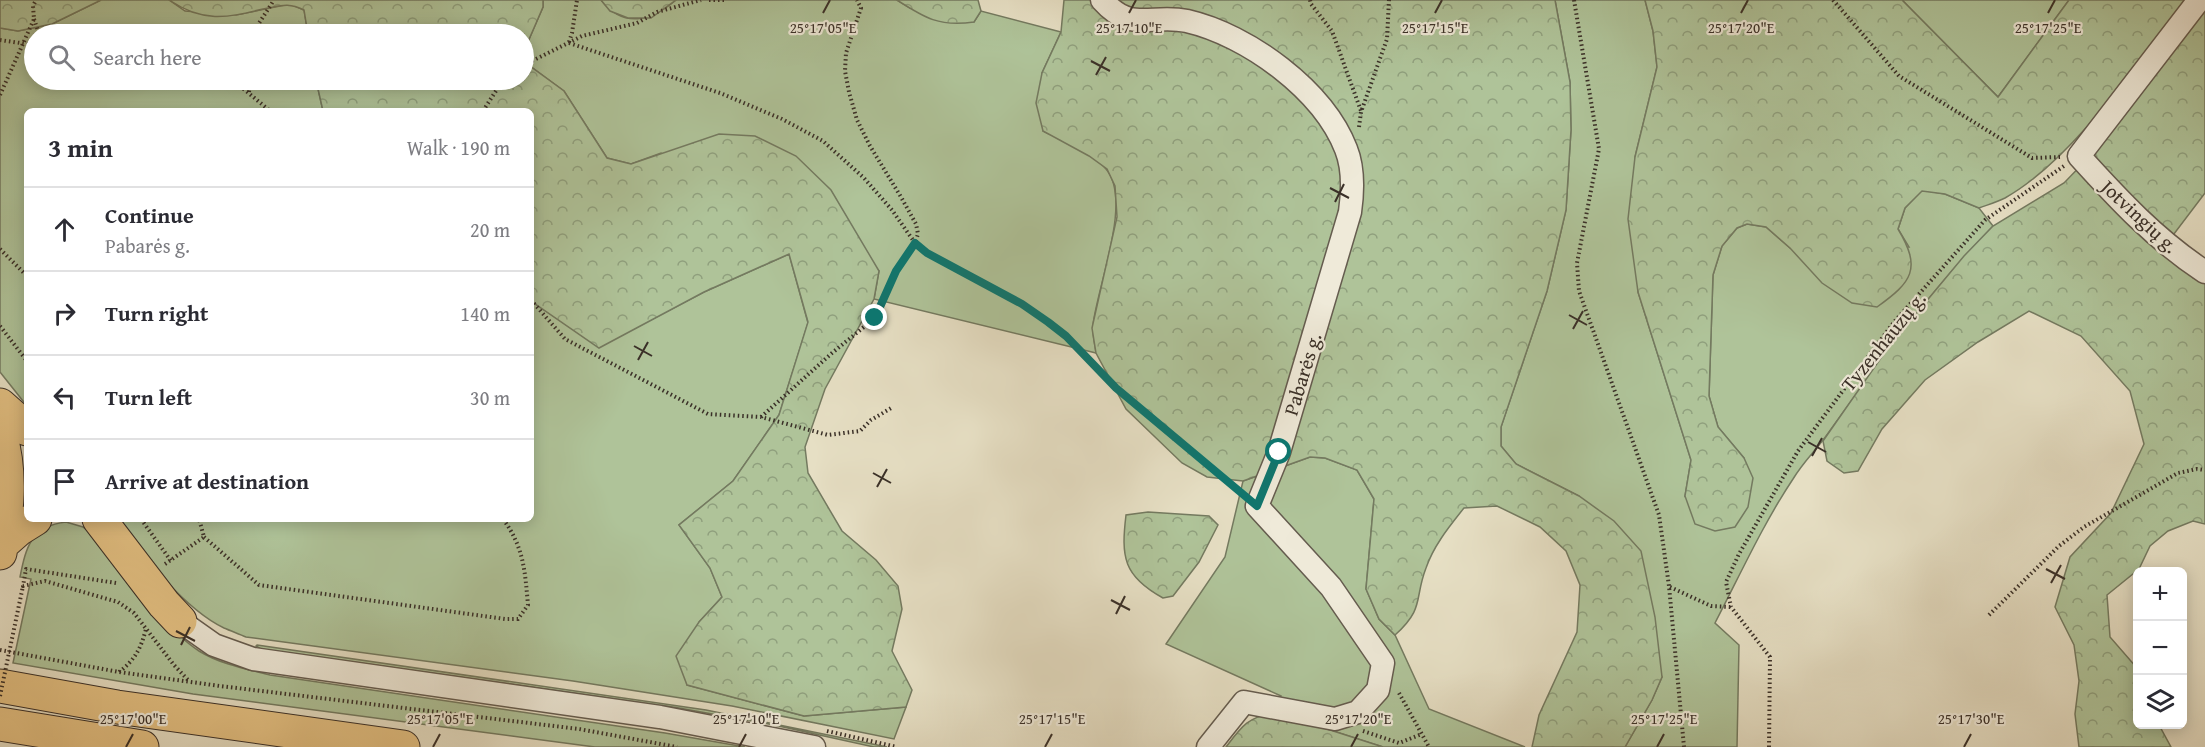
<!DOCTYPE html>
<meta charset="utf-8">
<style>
body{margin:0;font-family:"Gentium Book Plus",serif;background:#f7f7f7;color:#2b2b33}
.controls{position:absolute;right:18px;bottom:18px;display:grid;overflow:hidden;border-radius:9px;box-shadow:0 3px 15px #0003}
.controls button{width:54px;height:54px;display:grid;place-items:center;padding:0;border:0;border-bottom:2px solid #e1e1e2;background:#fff;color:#2b2b33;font:30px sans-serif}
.stop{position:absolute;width:18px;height:18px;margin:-14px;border:4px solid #0f766e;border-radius:50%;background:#fff}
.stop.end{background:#0f766e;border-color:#fff;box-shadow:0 2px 6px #0008}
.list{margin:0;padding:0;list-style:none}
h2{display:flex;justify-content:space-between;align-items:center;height:78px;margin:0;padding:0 24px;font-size:26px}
h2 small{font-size:20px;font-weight:400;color:#7c7c81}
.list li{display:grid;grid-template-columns:39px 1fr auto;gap:18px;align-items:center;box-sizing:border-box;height:84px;padding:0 24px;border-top:2px solid #e1e1e2}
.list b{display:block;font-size:22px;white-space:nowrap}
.list p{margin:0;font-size:20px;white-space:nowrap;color:#7c7c81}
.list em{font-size:20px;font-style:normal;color:#7c7c81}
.icon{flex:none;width:33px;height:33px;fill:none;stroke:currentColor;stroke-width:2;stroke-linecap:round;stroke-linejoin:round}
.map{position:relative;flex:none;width:2205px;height:747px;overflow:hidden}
.search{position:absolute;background:#fff;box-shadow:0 3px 15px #0003;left:24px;top:24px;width:510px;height:66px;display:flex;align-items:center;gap:15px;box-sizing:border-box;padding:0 21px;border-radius:33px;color:#7c7c81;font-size:22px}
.panel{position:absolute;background:#fff;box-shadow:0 3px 15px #0003;left:24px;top:108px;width:510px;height:414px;border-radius:9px}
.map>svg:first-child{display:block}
</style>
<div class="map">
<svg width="2205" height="747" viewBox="0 0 2205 747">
<defs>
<pattern id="forest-crowns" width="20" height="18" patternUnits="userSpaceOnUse" patternTransform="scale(1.5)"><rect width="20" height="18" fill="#afc399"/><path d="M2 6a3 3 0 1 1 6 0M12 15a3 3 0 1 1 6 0" fill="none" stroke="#8f9f7d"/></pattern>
</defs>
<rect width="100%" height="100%" fill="#e6dfc4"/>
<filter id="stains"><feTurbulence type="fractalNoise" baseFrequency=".00333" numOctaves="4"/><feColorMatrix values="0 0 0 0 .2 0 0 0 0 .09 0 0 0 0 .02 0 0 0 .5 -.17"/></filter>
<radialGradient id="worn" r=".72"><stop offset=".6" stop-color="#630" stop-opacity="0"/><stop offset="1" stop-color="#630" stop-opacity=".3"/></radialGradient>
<path fill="#afc399" stroke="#747a60" stroke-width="1.5" d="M 101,0 L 169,0 L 185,11 L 236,15 L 290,4 L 304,10 L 308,34 L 34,34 L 34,80 L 316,80 L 323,111 L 27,111 L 27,406 L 0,372 L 0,28 L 18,31 L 52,24 Z
M 543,0 L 601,0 C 624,29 651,21 676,0 L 897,0 L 910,8 L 974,22 L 981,11 L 1061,32 L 1042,73 L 1043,131 C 1063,141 1091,151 1106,169 C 1133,200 1097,287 1093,325 C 1092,334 1095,344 1096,353 L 874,299 L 879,271 L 661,153 L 631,164 L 607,158 L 564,91 L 530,66 L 527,44 L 543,7 Z
M 1555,0 L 1645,0 L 1653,31 L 1657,67 L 1635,157 L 1638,292 L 1691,460 L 1685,496 L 1744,458 L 1718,427 L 1709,396 L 1713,275 L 1722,246 L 1737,228 L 1747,224 L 1766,227 L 1790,248 L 1909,247 L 1898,229 L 1905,208 L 1922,190 L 1945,194 L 1979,208 L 1993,226 C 1931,290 1881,359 1829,432 C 1818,448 1803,462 1793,479 C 1763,524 1740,575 1715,623 L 1739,645 L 1737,747 L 1625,747 L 1652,700 L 1662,677 L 1579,496 L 1516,464 L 1501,446 L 1501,427 L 1547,291 L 1566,210 L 1571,130 L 1570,82 Z
M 1902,0 L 2069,0 L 1998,97 Z
M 789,254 L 808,323 L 779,415 L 733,481 L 679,525 L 710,568 L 722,597 L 699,622 L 687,685 L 804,716 L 906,707 L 894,739 L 732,706 L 573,681 L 246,637 C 239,634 231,631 224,628 C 184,609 142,554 115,519 L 531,519 L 531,301 L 599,347 L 704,292 Z
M 1310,457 L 1325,458 L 1357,470 L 1374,499 L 1366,589 L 1379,619 L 1395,635 L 1429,709 L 1525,747 L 1383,747 L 1274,712 L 1281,696 L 1166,644 L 1225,557 L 1243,481 Z
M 66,522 L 83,527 L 97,536 C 125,571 162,627 199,651 C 220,664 246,669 270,675 L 665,733 L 745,747 L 595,747 L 193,694 L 13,663 L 31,579 L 20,577 C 26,547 31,526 66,522 Z
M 257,645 L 706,710 L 887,747 L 874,747 L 774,725 L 679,708 L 261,649 L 256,646 Z"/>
<path fill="url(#forest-crowns)" stroke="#747a60" stroke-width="1.5" d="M 0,0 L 101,0 L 52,24 L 18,31 L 0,28 Z
M 169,0 L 543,0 L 543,7 L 527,44 L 530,66 L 564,91 L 607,158 L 631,164 L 719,134 L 755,136 L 796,156 L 831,190 L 879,271 L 874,299 L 825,389 L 805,447 L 808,473 L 842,531 L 876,560 L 898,586 L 902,609 L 892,651 L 912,690 L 906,707 L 804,716 L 687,685 L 676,656 L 699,622 L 722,597 L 710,568 L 679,525 L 733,481 L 779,415 L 808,322 L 789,254 L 704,292 L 599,348 L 531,301 L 531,111 L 323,111 L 316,80 L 524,80 L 524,34 L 308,34 L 304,10 C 287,2 281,6 263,9 C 226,18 203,23 169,0 Z
M 601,0 L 676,0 L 651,18 L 628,18 L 610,11 Z
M 897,0 L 978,0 L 981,11 L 974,22 C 939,27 925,18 897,0 Z
M 1064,0 L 1555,0 L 1570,82 L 1571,130 L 1566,210 L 1547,291 L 1501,427 L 1501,446 L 1516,464 L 1579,496 L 1614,521 L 1641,551 L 1655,617 L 1662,677 L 1652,700 L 1625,747 L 1532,747 L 1539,715 L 1577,632 L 1580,585 L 1566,551 L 1540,527 L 1497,506 L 1464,508 C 1449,527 1434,545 1426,568 C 1414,599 1425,608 1395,635 L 1379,619 L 1366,589 L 1374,499 L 1357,470 L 1325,458 L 1310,457 L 1243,481 L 1207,477 L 1182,463 L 1126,409 L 1096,353 L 1092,328 L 1117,217 L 1115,186 L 1107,169 L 1089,156 L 1043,131 L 1036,103 L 1042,73 L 1061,32 Z
M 1645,0 L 1902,0 L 1998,97 L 2069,0 L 2186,0 C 2137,63 2074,159 2005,198 C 1997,202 1987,205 1979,208 L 1945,194 L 1922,191 L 1905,208 L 1898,229 C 1922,269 1912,282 1877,307 L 1852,303 L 1822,283 L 1790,248 L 1766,227 L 1747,224 L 1737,228 L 1722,246 L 1713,275 L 1709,396 L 1718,427 L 1744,458 L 1753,478 L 1748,507 L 1735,527 L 1715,531 L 1695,524 L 1685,496 L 1691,460 L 1638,292 L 1628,219 L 1635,157 L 1657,67 L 1653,31 Z
M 2205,3 L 2205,193 L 2161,251 L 2205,276 L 2205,524 L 2193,521 L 2168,531 L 2150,546 L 2139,569 L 2107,595 L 2110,637 L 2137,668 L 2138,724 L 2159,725 L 2171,747 L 2079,747 L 2075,714 L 2079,681 L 2074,645 L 2055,607 L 2070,557 L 2111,513 L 2144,444 L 2130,391 L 2081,336 L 2029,311 L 1978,342 L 1925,380 L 1882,429 L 1858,471 L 1844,473 L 1827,461 L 1823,441 L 1890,345 L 1964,256 L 1993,226 L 2064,183 L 2094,152 Z
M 1148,512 L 1209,516 L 1218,525 L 1199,562 L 1173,596 L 1163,598 C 1123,576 1121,557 1126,515 Z
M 1274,712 L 1383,747 L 1226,747 C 1242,726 1247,718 1274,712 Z"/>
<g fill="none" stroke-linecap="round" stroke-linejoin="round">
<g stroke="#655c4f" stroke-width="25">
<path id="street" d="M 1102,0 C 1132,34 1151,13 1187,21 C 1248,35 1323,90 1346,149 C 1354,169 1353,191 1350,212 L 1279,452 L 1257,506 L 1331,587 L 1383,663 L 1378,690 L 1358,712 L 1335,719 L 1244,702 L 1208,747
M 2199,0 L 2079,156 C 2118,199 2156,240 2205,272
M 180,621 L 214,645 L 253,659 L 660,717 L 814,747"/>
</g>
<g stroke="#3a3028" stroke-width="35">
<path id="primary" d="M 0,405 L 27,429
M 0,434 C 12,474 7,513 0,553
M 99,519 L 164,604 L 180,621
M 2,544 L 19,529 L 35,519"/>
</g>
<g stroke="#3a3028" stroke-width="35">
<path id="highway" d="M 0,686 L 117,707 L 403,747
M 0,724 L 142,747"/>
</g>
<path stroke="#3a3028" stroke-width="4" stroke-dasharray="1.5 3" stroke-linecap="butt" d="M 709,0 L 727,0
M 1310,0 L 1311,4 L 1332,31 L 1361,111
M 1574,0 L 1599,149 L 1577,263 L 1579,291 L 1659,515 L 1669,586 L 1684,747
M 1833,0 L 1899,76 L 2032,158 L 2060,157
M 34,19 L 39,34
M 252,34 L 274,0
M 0,40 L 34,45
M 569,42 L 572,33 L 577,0
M 569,43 L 720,93 L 782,119 L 823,141 L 864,178 L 892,210 L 915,243 L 927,253 L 1022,304 L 1048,322 L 1066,336 L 1116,388 L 1241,493
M 524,65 L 582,36 L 637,23 L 657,12 L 701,0
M 233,80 L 270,111
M 249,92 L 250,80
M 0,95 L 34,19 L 33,6 L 36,0
M 483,111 L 501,83 L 506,80
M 1359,127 L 1361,112 L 1387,39 L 1389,0
M 0,249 L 27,276
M 531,300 L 565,339 L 708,414 L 761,417 L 828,435 L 860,431 L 871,420 L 893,407
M 0,326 L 27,361
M 761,417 L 832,353 L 875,318 L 896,271 L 915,243 L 918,234 L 916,224 L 901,197 L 870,146 L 857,120 L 849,92 L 845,71 L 846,53 L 861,8 L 857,0
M 141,519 L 171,561
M 204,537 L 259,585 L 505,619 L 518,619 L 528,605 C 525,572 524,547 503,519
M 165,564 L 204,537 L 199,519
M 116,583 L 26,569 L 23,586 L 45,581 L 118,602 L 134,613 L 174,665 L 189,681
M 1670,587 L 1711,606 L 1731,607
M 1989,615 L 2059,546 L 2084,527 L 2178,473 L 2197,469 L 2205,470
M 0,650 L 119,672 L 220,686 L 579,729 L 677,747
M 119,672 C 135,660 141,648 146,629
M 1399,693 L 1429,747
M 827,731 L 897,747
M 1363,731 L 1399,743 L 1422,734
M 1769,747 L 1770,657 L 1731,607 L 1726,582 L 1739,554 L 1798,451 L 1894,322 L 1985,220 L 2064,166"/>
<use href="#street" stroke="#efead9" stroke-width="22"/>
<use href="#primary" stroke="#e3c082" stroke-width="33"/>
<use href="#highway" stroke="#e3c082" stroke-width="33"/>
<path stroke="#3a3028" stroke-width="4" stroke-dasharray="1.5 3" stroke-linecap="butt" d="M 0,696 L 23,586"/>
</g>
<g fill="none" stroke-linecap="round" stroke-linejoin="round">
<path stroke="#0f766e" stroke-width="8" d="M 875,318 L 896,271 L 915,243 L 927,253 L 1022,304 L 1048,322 L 1066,336 L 1116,388 L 1257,506 L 1279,452"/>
</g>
<path fill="none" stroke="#3a3028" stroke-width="2" d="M 823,13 L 830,0M 1129,13 L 1136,0M 1435,13 L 1442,0M 1741,13 L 1748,0M 2048,13 L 2055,0M 1091,61 L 1110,71M 1096,75 L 1106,57M 1330,188 L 1349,198M 1335,202 L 1344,184M 1569,315 L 1587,325M 1573,329 L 1583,311M 634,346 L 652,356M 638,360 L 648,342M 1808,442 L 1826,452M 1812,456 L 1822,438M 873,473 L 891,483M 877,487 L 887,469M 2046,569 L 2065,579M 2051,583 L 2061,565M 1111,600 L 1130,610M 1116,614 L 1125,596M 176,631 L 195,641M 181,645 L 190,627M 126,747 L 133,734M 433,747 L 440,734M 739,747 L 746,734M 1045,747 L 1052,734M 1351,747 L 1358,734M 1657,747 L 1664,734M 1964,747 L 1971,734"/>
<g text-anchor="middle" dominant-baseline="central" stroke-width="4.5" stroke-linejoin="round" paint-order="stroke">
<g font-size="20" fill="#3a3028" stroke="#efead9">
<text transform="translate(2140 216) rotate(43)">Jotvingių g.</text>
<text transform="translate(1883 341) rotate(-51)">Tyzenhauzų g.</text>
<text transform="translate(1302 374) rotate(-73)">Pabarės g.</text>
</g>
</g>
<g font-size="15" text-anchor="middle" fill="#3a3028" stroke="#efead9" stroke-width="4.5" stroke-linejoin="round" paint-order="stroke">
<text x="823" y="33">25°17'05"E</text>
<text x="1129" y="33">25°17'10"E</text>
<text x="1435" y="33">25°17'15"E</text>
<text x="2048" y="33">25°17'25"E</text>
<text x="1741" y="33">25°17'20"E</text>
<text x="133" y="724">25°17'00"E</text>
<text x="440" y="724">25°17'05"E</text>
<text x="746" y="724">25°17'10"E</text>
<text x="1052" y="724">25°17'15"E</text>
<text x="1358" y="724">25°17'20"E</text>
<text x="1664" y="724">25°17'25"E</text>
<text x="1971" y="724">25°17'30"E</text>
</g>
<rect width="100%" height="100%" filter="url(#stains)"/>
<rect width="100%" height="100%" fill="url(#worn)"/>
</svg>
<div class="controls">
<button>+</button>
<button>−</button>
<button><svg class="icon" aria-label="layers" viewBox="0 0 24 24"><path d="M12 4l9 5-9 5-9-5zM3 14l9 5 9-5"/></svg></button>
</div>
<div class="stop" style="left:1279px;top:452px"></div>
<div class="stop end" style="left:875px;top:318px"></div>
<div class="search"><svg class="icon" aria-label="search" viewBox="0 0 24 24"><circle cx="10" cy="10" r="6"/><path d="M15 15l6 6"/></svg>Search here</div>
<section class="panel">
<h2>3 min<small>Walk · 190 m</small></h2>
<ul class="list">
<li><svg class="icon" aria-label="ahead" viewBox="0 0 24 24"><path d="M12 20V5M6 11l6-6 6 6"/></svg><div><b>Continue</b><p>Pabarės g.</p></div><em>20 m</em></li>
<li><svg class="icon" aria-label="right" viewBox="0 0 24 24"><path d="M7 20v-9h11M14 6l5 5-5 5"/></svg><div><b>Turn right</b></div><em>140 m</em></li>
<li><svg class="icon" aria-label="left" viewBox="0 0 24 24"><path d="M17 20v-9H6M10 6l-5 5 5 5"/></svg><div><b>Turn left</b></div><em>30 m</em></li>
<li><svg class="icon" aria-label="arrive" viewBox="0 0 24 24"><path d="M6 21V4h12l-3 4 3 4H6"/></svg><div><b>Arrive at destination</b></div></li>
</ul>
</section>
</div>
